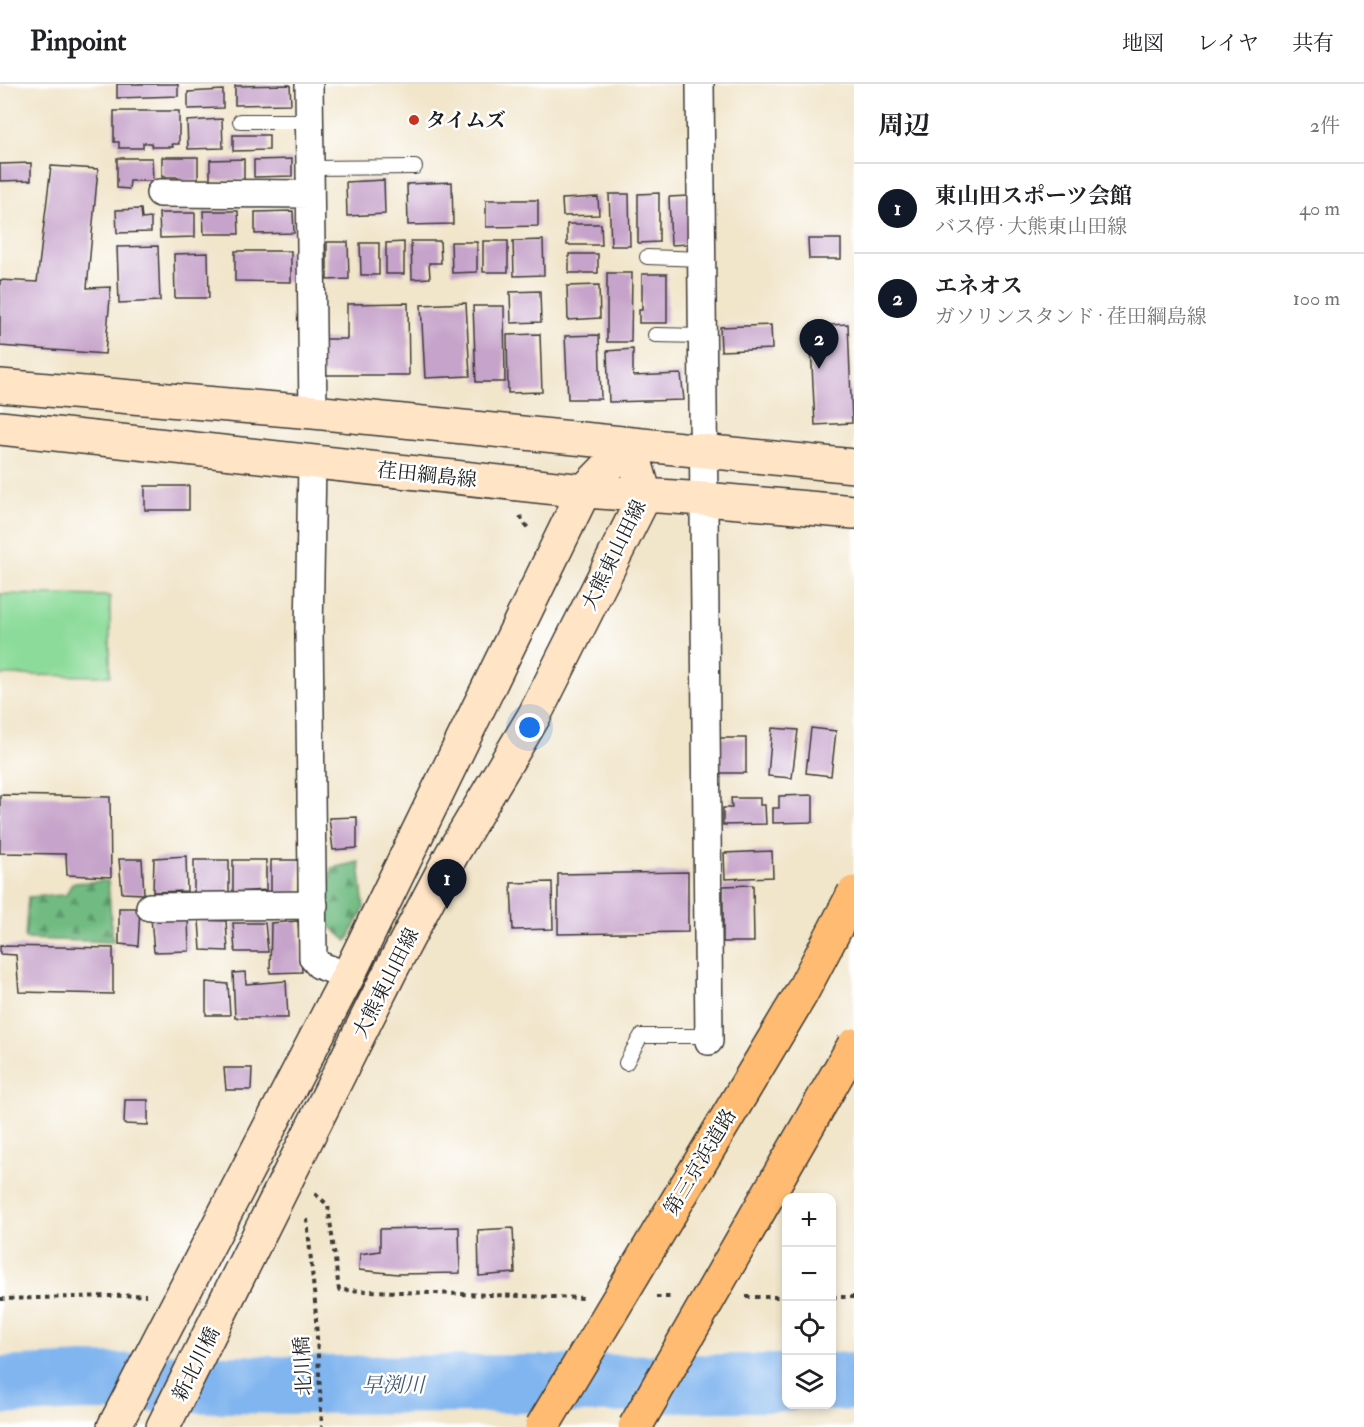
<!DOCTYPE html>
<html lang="ja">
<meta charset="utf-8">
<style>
body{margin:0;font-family:"IM FELL Double Pica","Noto Serif JP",serif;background:#f2f2f2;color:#202124}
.controls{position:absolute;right:18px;bottom:18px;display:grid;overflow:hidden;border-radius:12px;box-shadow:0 3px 9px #0003}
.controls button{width:54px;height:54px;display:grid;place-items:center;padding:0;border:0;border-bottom:2px solid #e0e0e0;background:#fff;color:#202124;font:30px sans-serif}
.you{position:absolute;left:530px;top:644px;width:21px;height:21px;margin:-15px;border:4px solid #fff;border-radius:50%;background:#1a73e8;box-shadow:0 0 0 9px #1a73e833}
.badge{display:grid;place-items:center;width:39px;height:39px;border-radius:50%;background:#111827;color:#fff;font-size:20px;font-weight:700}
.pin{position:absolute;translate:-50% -50px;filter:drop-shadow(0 2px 3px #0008)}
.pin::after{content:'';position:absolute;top:32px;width:21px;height:18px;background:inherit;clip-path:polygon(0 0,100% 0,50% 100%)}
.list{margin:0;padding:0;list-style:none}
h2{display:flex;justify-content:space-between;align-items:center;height:78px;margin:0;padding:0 24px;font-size:26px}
h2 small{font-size:20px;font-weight:400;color:#757577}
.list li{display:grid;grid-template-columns:39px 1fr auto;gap:18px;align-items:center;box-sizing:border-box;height:90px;padding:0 24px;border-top:2px solid #e0e0e0}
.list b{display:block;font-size:22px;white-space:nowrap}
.list p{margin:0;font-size:20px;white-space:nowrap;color:#757577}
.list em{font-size:20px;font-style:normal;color:#757577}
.icon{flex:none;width:33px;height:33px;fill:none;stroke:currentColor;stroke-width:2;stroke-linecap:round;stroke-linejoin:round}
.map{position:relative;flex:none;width:854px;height:1343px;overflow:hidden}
header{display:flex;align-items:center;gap:36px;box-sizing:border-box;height:84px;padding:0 30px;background:#fff;border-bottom:2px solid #e0e0e0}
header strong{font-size:28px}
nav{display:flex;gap:33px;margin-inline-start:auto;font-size:21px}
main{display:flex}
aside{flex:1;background:#fff}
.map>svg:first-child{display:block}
</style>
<header>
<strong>Pinpoint</strong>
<nav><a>地図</a><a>レイヤ</a><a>共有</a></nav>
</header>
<main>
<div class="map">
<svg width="854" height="1343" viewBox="0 0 854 1343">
<defs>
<pattern id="forest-firs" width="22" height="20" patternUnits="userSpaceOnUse" patternTransform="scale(1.5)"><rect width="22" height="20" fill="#71bb82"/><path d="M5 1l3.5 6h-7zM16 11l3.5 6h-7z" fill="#5c976a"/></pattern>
</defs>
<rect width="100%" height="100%" fill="#fff"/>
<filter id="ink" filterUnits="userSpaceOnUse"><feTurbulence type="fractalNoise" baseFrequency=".0167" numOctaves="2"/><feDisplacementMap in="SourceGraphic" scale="12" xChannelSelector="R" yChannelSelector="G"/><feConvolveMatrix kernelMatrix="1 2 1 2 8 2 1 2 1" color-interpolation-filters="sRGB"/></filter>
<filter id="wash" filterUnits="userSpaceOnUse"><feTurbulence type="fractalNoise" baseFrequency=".008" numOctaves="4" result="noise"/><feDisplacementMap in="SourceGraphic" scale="24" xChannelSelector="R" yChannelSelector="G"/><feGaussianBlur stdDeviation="1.35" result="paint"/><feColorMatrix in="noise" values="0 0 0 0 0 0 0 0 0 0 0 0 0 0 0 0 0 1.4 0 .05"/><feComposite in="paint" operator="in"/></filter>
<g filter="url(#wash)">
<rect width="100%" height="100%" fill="#f1e5ca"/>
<path fill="url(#forest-firs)" stroke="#466c4f" stroke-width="1.5" d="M 359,778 L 364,825 L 347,857 L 324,837 L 331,784 Z
M 108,797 L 113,858 L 25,855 L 28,813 L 66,811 L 72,799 Z"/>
<path fill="#8cdb9a" stroke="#547c5b" stroke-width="1.5" d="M 0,510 L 110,512 L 110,592 L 0,591 Z"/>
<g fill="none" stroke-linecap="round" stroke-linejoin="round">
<path stroke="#81b5ef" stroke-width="58" d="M 832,1298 L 854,1297
M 0,1302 L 86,1298 L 283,1301 L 786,1299"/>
</g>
<g id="blocks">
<path fill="#c6a3ca" d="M 117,0 L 178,0 L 178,12 L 117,14 Z
M 290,1 L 291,20 L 235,21 L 235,2 Z
M 223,6 L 223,24 L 188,25 L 188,8 Z
M 114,27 L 179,27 L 179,60 L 172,60 L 173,63 L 152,63 L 151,59 L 143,59 L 143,64 L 119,64 L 119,58 L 114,58 Z
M 222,35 L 223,64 L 188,65 L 187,37 Z
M 233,51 L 269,51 L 269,66 L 233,67 Z
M 162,73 L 198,73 L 198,97 L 178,98 L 178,93 L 162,93 Z
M 117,74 L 152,74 L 153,97 L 130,97 L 129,105 L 117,104 Z
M 244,75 L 244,96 L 210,96 L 210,76 Z
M 292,75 L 292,92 L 254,93 L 254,76 Z
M 31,79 L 31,96 L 0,97 L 0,80 Z
M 51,82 L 98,85 L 87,204 L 111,203 L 105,270 L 0,262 L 0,196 L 37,198 Z
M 384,96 L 385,130 L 347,132 L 346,98 Z
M 452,98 L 453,140 L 408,141 L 407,100 Z
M 659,109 L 659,158 L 638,159 L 638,110 Z
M 609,110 L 629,110 L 630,162 L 611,162 Z
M 688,112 L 689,160 L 671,161 L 669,113 Z
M 598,113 L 599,131 L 563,132 L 562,115 Z
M 486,116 L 538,116 L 538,142 L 486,143 Z
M 141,125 L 142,135 L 151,134 L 151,148 L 117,149 L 116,126 Z
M 203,127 L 238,127 L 239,150 L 204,150 Z
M 293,127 L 294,149 L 255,150 L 255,128 Z
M 159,129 L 195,129 L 195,153 L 160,154 Z
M 567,140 L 601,140 L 602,161 L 567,161 Z
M 808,155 L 841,155 L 841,175 L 809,175 Z
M 543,156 L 544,191 L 514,192 L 513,157 Z
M 411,157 L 440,157 L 441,179 L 429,179 L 430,194 L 412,195 Z
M 483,157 L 508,157 L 508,188 L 483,188 Z
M 327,158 L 348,158 L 349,195 L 327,196 Z
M 404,158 L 404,190 L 386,190 L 386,159 Z
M 451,158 L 477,158 L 477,188 L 452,189 Z
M 360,159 L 379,159 L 379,191 L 361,191 Z
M 158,162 L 160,217 L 119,219 L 117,163 Z
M 235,167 L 291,167 L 291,198 L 235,197 Z
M 208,169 L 209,214 L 175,214 L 174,170 Z
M 569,170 L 598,170 L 598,189 L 569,189 Z
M 607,189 L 632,189 L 631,258 L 607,258 Z
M 642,190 L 667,190 L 667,239 L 639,239 L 639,226 L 642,226 Z
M 599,201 L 600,234 L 568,236 L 567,202 Z
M 540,207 L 541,238 L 511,239 L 510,208 Z
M 408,219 L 409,291 L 319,291 L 318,255 L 347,255 L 347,220 Z
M 466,219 L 470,292 L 425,294 L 421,221 Z
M 473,222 L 504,222 L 505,298 L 476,298 Z
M 848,240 L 852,339 L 815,341 L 810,242 Z
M 771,241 L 772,265 L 721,267 L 720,243 Z
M 540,250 L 542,308 L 508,309 L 507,251 Z
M 599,251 L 601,315 L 568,315 L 565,252 Z
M 633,265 L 633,292 L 681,290 L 684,316 L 609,318 L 607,267 Z
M 145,402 L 189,402 L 189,426 L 145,426 Z
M 772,644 L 798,646 L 792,694 L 768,692 Z
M 811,644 L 836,647 L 831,692 L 806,689 Z
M 719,654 L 746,654 L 746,689 L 720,689 Z
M 0,711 L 110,713 L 111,793 L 67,791 L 66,770 L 0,769 Z
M 813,711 L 813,738 L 773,739 L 773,724 L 779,724 L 779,712 Z
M 731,714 L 760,714 L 760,721 L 765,721 L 766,740 L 723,741 L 723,724 L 732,724 Z
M 357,733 L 357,764 L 333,766 L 329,734 Z
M 772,767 L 773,793 L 725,795 L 724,769 Z
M 186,772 L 187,807 L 153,808 L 154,774 Z
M 119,775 L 142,775 L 144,810 L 122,809 Z
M 194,776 L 229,776 L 229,810 L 194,810 Z
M 233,776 L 266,776 L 266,806 L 233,808 Z
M 271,776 L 300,776 L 298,808 L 271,810 Z
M 688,788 L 688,848 L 558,850 L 558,790 Z
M 552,798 L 553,845 L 513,846 L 511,799 Z
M 753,801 L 754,858 L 723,858 L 723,802 Z
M 119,824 L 140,824 L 138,862 L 119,860 Z
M 151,834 L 188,834 L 189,867 L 154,868 Z
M 199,836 L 226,837 L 228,867 L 201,866 Z
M 298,837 L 302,888 L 270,889 L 271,839 Z
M 233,839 L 265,839 L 268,868 L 235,868 Z
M 0,862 L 113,864 L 113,910 L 19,908 L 16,871 L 0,870 Z
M 245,888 L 246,900 L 286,897 L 288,934 L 235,934 L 233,889 Z
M 206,898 L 228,900 L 230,931 L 206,931 Z
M 224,984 L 252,984 L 251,1006 L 226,1006 Z
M 125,1016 L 148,1016 L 148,1041 L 124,1040 Z
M 459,1143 L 460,1189 L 398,1190 L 359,1186 L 360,1170 L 380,1167 L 380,1145 Z
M 513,1144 L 515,1189 L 479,1192 L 478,1146 Z"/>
</g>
</g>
<g filter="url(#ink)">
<use href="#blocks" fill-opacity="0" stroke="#3c3a36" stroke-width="1.5"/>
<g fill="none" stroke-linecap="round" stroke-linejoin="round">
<g stroke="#3c3a36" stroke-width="16">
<path id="lane" d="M 240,37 L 309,37
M 310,84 L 415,83
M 647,173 L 702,175
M 655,251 L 702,252
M 626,979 L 641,952 L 709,952"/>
</g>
<g stroke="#3c3a36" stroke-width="30">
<path id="street" d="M 309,0 L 313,328
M 700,0 L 709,957
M 160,109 L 310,110
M 312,379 L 309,549 L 313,874 L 319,881 L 348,892
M 150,823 L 314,821"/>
</g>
<g stroke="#3c3a36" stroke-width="36">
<path id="secondary" d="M 0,302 L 313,328 L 854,382
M 0,344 L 584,407 L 704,415 L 854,428
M 114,1343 L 348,892 L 584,407 L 630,360
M 163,1343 L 391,886 L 452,770 L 534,632 L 645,411 L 630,360"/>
</g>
<path stroke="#3c3a36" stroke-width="4" stroke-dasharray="4.5 4.5" stroke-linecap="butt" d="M 520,432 L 529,446
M 315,1110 L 328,1121 L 339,1206 L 583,1214
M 307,1135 L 315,1218 L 322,1343
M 656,1213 L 673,1213
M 746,1213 L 786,1213
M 832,1213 L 854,1213
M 0,1215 L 146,1211"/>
<use href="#lane" stroke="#fff" stroke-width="14"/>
<use href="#street" stroke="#fff" stroke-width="27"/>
<use href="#secondary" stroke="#ffe4c6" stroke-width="33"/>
<g stroke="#3c3a36" stroke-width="36" stroke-linecap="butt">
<path id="highway-bridge" d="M 542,1343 L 801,910 L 854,809
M 635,1343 L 854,961"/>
</g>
<use href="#highway-bridge" stroke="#febb71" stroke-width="33"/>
</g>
</g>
<circle fill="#c8321e" stroke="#fff" stroke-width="2" cx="414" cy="36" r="6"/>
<g text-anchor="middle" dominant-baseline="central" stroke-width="5" stroke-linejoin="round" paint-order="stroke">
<g font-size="20" font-weight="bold" fill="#1c1c1c" stroke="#fff" text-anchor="start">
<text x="426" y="36">タイムズ</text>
</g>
<g font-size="20" fill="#1c1c1c" stroke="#fff">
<text transform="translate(427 391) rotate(6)">荏田綱島線</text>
<text transform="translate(614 471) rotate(-64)">大熊東山田線</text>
<text transform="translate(386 899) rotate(-63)">大熊東山田線</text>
<text transform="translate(700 1078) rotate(-59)">第三京浜道路</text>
<text transform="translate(196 1280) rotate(-63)">新北川橋</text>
<text transform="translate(303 1282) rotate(-93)">北川橋</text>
</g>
<g font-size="21" font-style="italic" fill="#445970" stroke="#fff">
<text x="393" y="1301">早渕川</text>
</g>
</g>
</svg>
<div class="controls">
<button>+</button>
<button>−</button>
<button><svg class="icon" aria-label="locate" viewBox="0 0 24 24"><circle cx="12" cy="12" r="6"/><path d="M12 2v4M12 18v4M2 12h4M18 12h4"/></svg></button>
<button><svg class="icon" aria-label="layers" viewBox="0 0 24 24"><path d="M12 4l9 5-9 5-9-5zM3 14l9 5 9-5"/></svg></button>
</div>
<div class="you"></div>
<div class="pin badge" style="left:447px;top:825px">1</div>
<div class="pin badge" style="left:819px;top:285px">2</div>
</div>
<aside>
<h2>周辺<small>2件</small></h2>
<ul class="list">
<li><span class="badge">1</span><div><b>東山田スポーツ会館</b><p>バス停 · 大熊東山田線</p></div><em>40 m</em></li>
<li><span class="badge">2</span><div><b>エネオス</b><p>ガソリンスタンド · 荏田綱島線</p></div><em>100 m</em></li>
</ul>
</aside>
</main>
